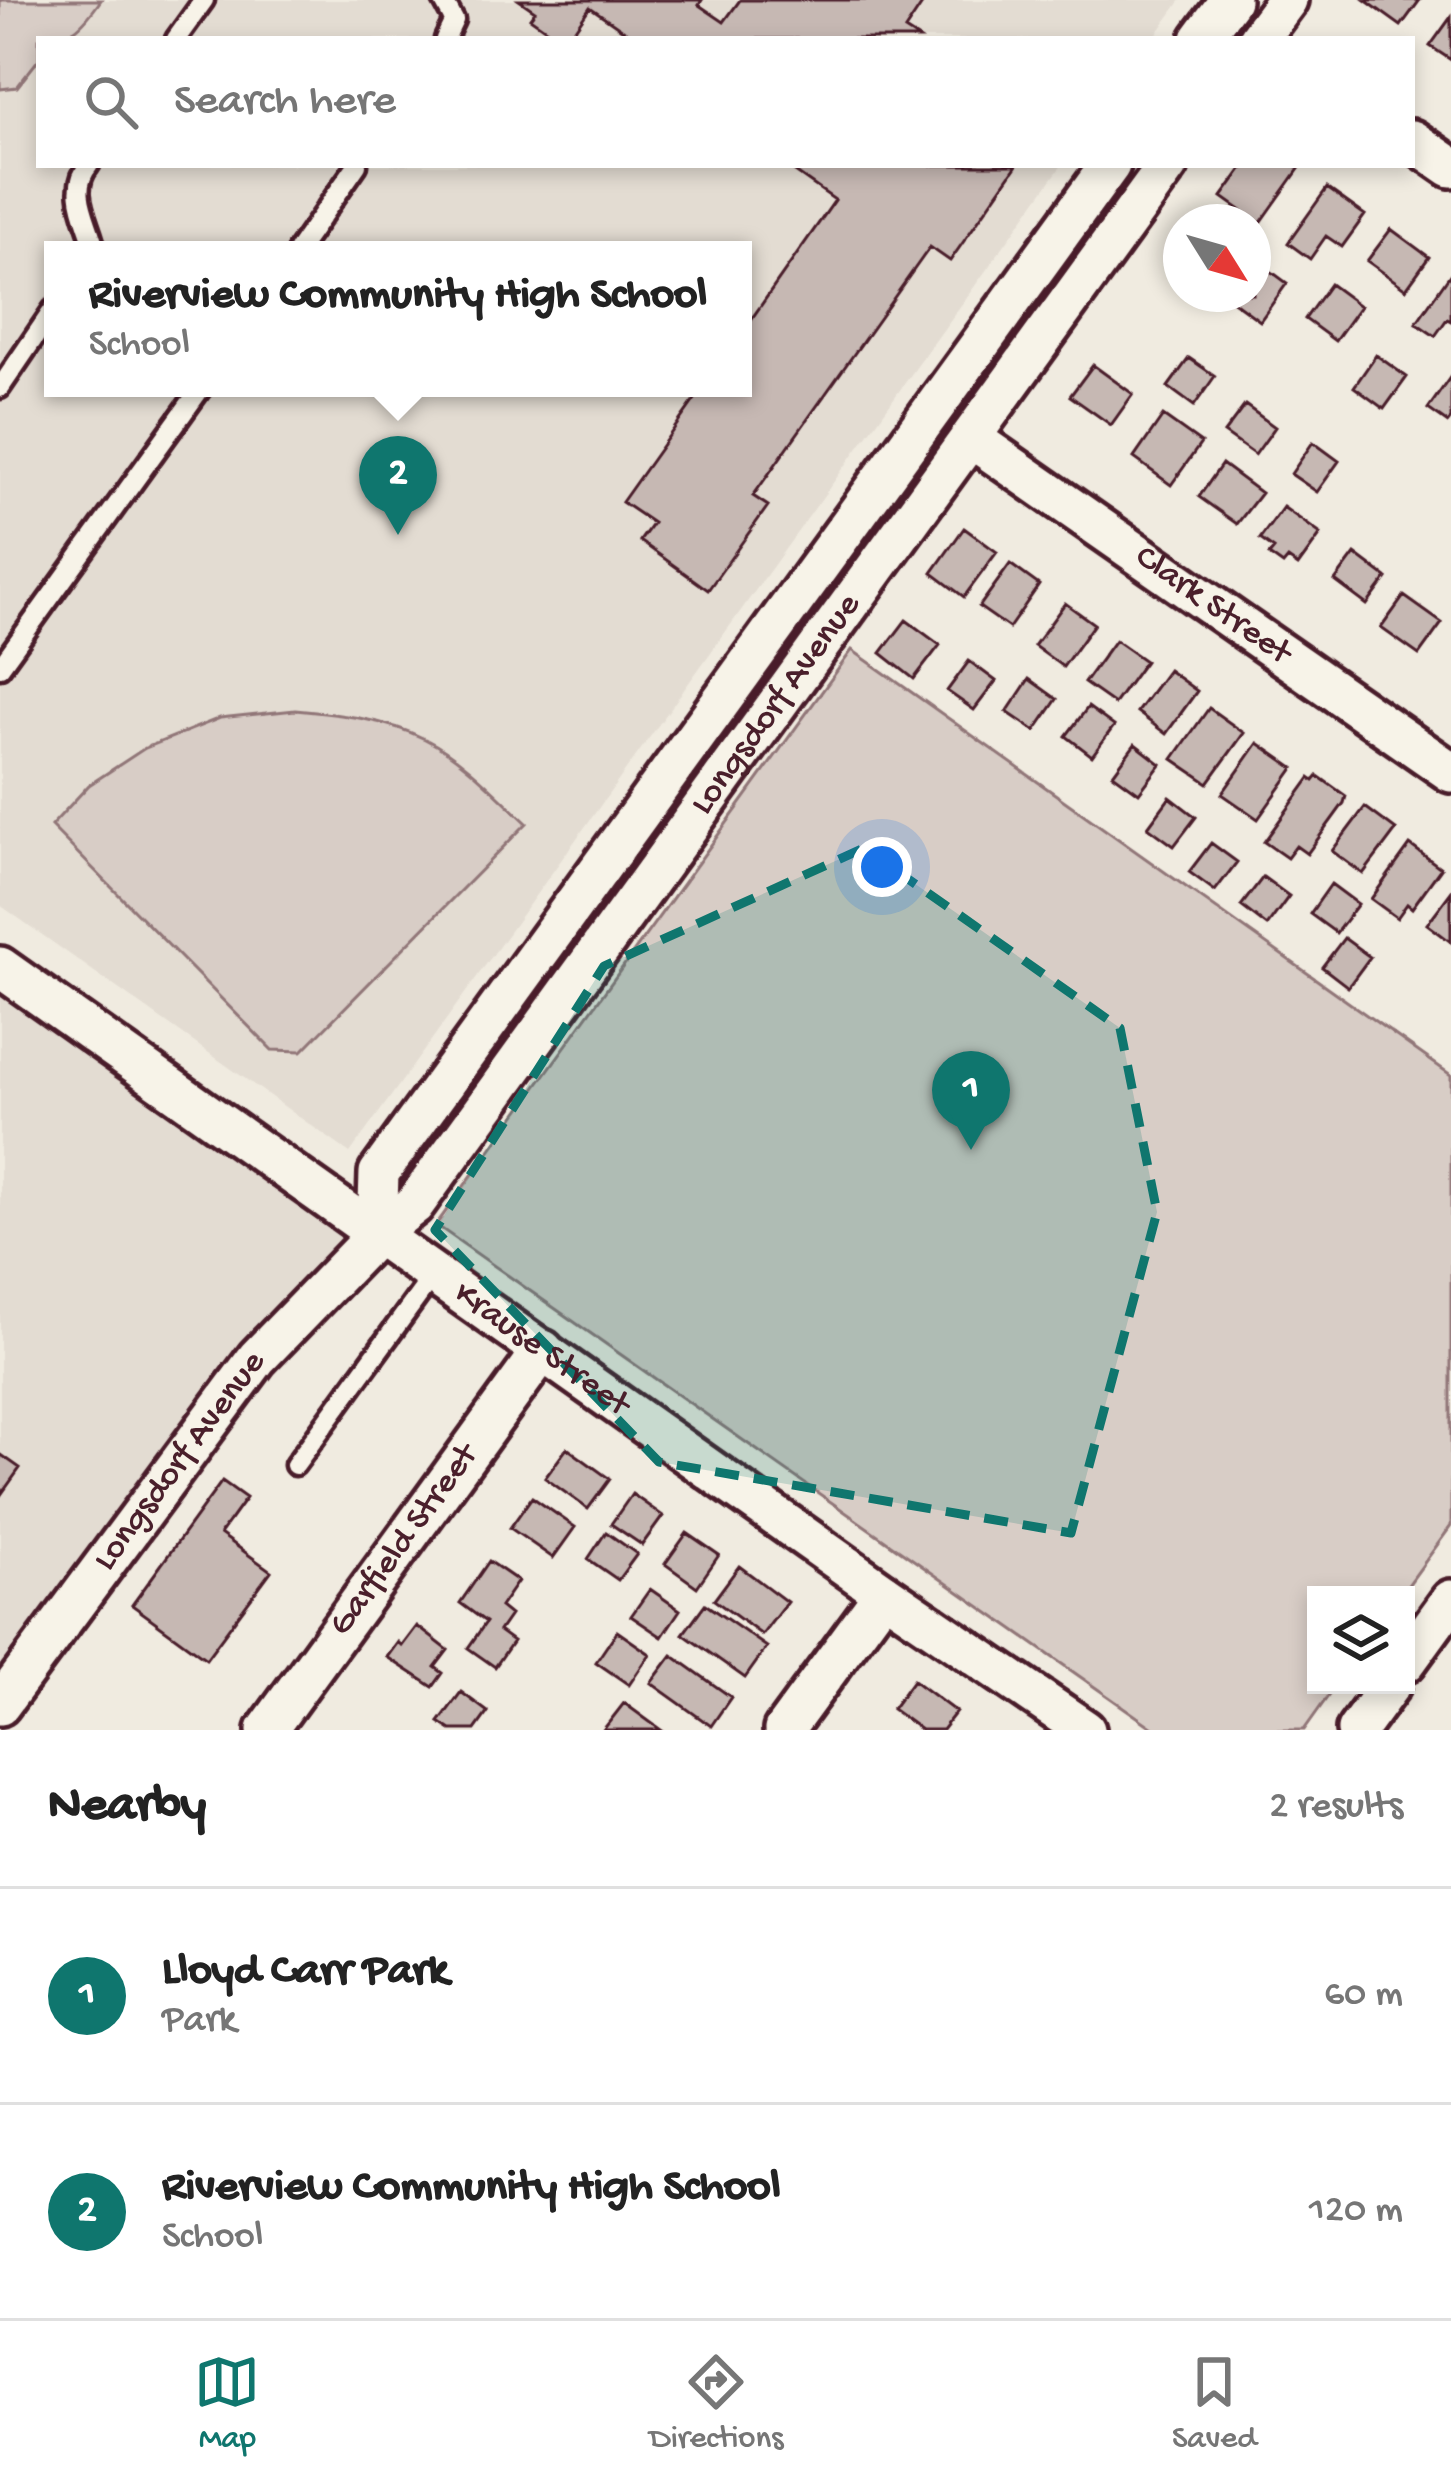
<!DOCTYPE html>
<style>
body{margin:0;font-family:"Gochi Hand",sans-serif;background:#f6f6f6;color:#222}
.controls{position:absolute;right:36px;bottom:36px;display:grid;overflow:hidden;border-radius:0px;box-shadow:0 6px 18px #0003}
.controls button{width:108px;height:108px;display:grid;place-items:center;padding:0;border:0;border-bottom:3px solid #e0e0e0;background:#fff;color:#222;font:60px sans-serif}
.compass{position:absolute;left:1163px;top:204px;width:108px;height:108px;border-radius:50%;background:#fff;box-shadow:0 6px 18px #0003;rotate:127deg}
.you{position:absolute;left:882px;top:867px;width:42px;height:42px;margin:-30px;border:9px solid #fff;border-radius:50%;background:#1a73e8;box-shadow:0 0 0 18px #1a73e833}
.badge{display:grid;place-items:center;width:78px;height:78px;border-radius:50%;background:#0f766e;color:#fff;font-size:39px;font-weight:700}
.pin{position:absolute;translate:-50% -99px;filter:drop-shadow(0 3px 6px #0008)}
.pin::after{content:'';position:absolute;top:63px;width:42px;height:36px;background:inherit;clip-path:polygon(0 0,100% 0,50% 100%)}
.popup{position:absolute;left:44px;top:241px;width:708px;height:156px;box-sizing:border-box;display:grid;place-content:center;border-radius:0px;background:#fff;filter:drop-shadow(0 3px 9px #0005);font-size:39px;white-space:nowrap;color:#767676}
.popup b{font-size:45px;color:#222}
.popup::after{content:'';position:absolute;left:50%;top:100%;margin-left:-24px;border:24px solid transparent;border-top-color:#fff}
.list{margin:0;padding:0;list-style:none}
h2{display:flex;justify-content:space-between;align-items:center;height:156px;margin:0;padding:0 48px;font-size:51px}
h2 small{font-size:39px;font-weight:400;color:#767676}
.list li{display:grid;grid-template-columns:78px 1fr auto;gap:36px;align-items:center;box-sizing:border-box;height:216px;padding:0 48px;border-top:3px solid #e0e0e0}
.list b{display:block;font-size:45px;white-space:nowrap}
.list p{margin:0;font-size:39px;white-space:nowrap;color:#767676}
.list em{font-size:39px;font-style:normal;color:#767676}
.icon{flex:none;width:66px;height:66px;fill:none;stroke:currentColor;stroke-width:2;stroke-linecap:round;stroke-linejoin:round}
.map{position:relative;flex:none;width:1451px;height:1730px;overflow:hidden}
.search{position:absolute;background:#fff;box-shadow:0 6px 18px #0003;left:36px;right:36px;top:36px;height:132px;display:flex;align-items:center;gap:30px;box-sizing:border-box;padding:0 42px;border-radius:0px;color:#767676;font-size:45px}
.sheet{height:588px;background:#fff}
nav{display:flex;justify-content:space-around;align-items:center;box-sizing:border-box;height:168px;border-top:3px solid #e0e0e0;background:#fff;font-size:33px;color:#767676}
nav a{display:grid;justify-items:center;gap:6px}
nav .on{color:#0f766e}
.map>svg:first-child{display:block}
</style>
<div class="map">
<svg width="1451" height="1730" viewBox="0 0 1451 1730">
<rect width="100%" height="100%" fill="#f0ebe0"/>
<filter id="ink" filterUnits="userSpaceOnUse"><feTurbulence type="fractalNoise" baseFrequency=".00833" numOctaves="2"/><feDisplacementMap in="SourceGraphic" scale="24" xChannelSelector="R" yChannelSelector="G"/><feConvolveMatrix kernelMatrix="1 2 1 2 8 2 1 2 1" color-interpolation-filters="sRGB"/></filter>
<g filter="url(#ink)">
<path fill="#e3dcd2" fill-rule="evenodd" d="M 0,0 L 1181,0 L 1153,39 L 39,39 L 39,165 L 1062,165 L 350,1153 L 0,905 ZM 53,250 L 743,250 L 743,388 L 53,388 Z
M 0,967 L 377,1234 L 0,1705 Z"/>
<path fill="#d8cdc6" stroke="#917678" stroke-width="3" d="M 0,0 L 101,0 C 82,27 72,39 39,39 L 39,59 L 17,87 L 0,89 Z
M 852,650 L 1451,1075 L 1451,1526 L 1401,1595 L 1316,1595 L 1316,1685 L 1336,1685 L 1304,1730 L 1156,1730 L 436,1225 Z
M 295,710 C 339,714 385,719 425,739 C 463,758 496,794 527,823 L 302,1051 L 272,1050 L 51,826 L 89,785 L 145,748 L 220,718 Z"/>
<path fill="#c6b8b3" stroke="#4a1f2b" stroke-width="3" d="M 519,0 L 702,0 L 699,5 L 724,22 L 740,0 L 925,0 L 905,30 L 919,39 L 636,39 L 590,7 L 568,39 L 560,39 L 530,18 L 535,11 Z
M 1365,0 L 1420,0 L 1401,26 Z
M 1451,17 L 1451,60 L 1430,46 Z
M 785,165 L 1017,165 L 950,261 L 930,247 L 753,496 L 768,506 L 708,590 L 640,541 L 653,523 L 622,502 L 703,388 L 743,388 L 743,331 L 835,200 Z
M 1245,165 L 1293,165 L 1299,169 L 1260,224 L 1222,197 Z
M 1327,188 L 1365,215 L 1342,247 L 1326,236 L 1310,259 L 1288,243 Z
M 1391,229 L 1429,257 L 1406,289 L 1367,261 Z
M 1257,261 L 1287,283 L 1260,321 L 1230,299 L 1233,294 L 1253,294 L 1253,267 Z
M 1451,273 L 1451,321 L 1447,319 L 1435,336 L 1416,323 Z
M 1330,284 L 1360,306 L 1335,341 L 1305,319 Z
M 1376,355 L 1407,377 L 1384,409 L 1354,387 Z
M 1189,358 L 1215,376 L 1194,406 L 1168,387 Z
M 1093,365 L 1133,394 L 1111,425 L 1070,396 Z
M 1451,376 L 1451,419 L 1448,423 L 1428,409 Z
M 1245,405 L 1275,427 L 1255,455 L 1224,433 Z
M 1163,416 L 1201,443 L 1171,485 L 1134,458 Z
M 1313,442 L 1339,461 L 1317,492 L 1291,474 Z
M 1222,464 L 1261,493 L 1237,524 L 1199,497 Z
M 1283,507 L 1321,534 L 1298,566 L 1288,559 L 1283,565 L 1269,555 L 1274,549 L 1260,539 Z
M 964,528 L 997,552 L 964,597 L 932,573 Z
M 1355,554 L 1387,578 L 1367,605 L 1335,581 Z
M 1010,564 L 1039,585 L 1009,628 L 979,607 Z
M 1404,596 L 1442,623 L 1419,655 L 1381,628 Z
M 1065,603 L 1094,624 L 1063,667 L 1034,646 Z
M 906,620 L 940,645 L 914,679 L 881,653 Z
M 1115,640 L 1145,661 L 1114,704 L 1084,683 Z
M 969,661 L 996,681 L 974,710 L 947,691 Z
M 1168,670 L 1197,691 L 1166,734 L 1137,712 Z
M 1029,679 L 1057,699 L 1035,731 L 1007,712 Z
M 1088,707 L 1114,726 L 1092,756 L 1066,736 Z
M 1209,708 L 1244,733 L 1208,783 L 1173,759 Z
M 1258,743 L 1294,768 L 1258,819 L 1222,794 Z
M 1135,744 L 1161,764 L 1139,793 L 1113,774 Z
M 1318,776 L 1346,796 L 1344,803 L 1307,854 L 1296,846 L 1287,858 L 1264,842 L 1310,778 L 1314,781 Z
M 1170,797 L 1196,817 L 1174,846 L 1148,827 Z
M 1365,807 L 1396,830 L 1363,874 L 1332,851 Z
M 1211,843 L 1237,862 L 1215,891 L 1189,872 Z
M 1410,845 L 1441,868 L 1412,908 L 1407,904 L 1397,918 L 1371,899 Z
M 1263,877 L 1289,896 L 1267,926 L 1241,906 Z
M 1331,884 L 1358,904 L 1336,933 L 1310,914 Z
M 1451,892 L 1451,942 L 1427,924 Z
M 1344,938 L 1370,957 L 1348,987 L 1322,967 Z
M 567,1448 L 610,1479 L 588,1509 L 545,1478 Z
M 0,1454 L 20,1468 L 0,1496 Z
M 222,1481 L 246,1498 L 220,1534 L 271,1571 L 206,1659 L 132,1605 Z
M 632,1494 L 663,1516 L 642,1545 L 611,1524 Z
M 532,1497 L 575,1527 L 553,1558 L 510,1528 Z
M 606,1532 L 637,1554 L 618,1580 L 588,1559 Z
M 687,1533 L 719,1555 L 697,1587 L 665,1564 Z
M 489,1561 L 518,1581 L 500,1607 L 510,1615 L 499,1631 L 513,1641 L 495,1667 L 468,1648 L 486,1622 L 460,1603 Z
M 739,1566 L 787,1602 L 762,1635 L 714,1600 Z
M 650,1589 L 680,1610 L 662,1637 L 631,1616 Z
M 705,1604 L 767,1647 L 745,1678 L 683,1634 Z
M 417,1626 L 448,1650 L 435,1667 L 443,1673 L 433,1687 L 387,1657 L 398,1642 L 402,1646 Z
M 617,1631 L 650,1654 L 629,1685 L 596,1662 Z
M 672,1655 L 731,1697 L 711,1726 L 651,1683 Z
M 913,1680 L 956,1712 L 942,1730 L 921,1730 L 892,1709 Z
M 461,1692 L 488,1712 L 475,1730 L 451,1730 L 439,1722 Z
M 624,1703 L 661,1730 L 603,1730 Z"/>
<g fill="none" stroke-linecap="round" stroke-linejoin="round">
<g stroke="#4a1f2b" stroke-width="27">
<path id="lane" d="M 443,0 L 454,20 L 445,39
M 176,39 L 204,0
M 89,165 C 67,191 89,221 95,250
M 298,250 L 357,165
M 0,388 L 53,310
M 0,667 L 201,388
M 295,1465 L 434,1274"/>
</g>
<g stroke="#4a1f2b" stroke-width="48">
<g id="street">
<path d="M 1201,39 L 1230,0"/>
<path d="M 1258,39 L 1287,0"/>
<path d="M 1412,140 L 1451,167"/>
<path id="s1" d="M 971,438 L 1451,772"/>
<path id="s2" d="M 0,967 L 884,1593 L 1085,1730"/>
<path d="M 377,1234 L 379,1173 L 1110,165"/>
<path d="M 1406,1662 L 1451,1600"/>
<path id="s3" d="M 0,1705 L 257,1358 L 377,1234 L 414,1205 L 1168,165"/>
<path id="s4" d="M 267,1730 L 543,1350"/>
<path d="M 784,1730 L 884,1593"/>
<path d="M 1357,1730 L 1390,1685"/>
</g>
</g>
<use href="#lane" stroke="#f7f3e8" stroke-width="18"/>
<use href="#street" stroke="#f7f3e8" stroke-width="39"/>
</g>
</g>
<path fill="#0f766e" fill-opacity="0.2" stroke="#0f766e" stroke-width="9" stroke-dasharray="24 15" stroke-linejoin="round" d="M 864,848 L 1120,1028 L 1157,1212 L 1071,1533 L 659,1462 L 435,1230 L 604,966 Z"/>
<g text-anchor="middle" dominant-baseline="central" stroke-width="9" stroke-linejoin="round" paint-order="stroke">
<g font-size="36" fill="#4a1f2b" stroke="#f7f3e8">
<text stroke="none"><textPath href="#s1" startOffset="294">Clark Street</textPath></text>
<text stroke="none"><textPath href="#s3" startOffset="1269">Longsdorf Avenue</textPath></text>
<text stroke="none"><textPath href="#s2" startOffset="663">Krause Street</textPath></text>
<text stroke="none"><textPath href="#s3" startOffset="303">Longsdorf Avenue</textPath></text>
<text stroke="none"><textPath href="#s4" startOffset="234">Garfield Street</textPath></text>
</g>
</g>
</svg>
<div class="controls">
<button><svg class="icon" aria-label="layers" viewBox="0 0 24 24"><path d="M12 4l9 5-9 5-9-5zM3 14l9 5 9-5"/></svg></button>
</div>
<svg class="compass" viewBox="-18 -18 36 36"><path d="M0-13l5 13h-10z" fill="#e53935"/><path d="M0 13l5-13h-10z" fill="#767676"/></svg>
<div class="you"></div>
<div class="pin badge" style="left:971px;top:1150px">1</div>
<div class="pin badge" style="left:398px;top:535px">2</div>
<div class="popup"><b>Riverview Community High School</b>School</div>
<div class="search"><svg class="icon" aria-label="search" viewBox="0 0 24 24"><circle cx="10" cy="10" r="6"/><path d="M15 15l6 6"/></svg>Search here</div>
</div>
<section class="sheet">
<h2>Nearby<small>2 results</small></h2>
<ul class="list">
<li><span class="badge">1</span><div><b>Lloyd Carr Park</b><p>Park</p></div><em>60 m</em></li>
<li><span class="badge">2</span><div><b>Riverview Community High School</b><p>School</p></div><em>120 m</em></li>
</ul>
</section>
<nav>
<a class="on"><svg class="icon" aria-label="map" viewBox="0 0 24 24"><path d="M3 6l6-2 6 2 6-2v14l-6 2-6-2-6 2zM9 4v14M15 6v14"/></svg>Map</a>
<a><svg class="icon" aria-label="directions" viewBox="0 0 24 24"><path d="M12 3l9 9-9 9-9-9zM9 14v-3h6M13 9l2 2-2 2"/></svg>Directions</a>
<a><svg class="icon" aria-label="saved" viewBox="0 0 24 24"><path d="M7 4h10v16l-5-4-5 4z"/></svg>Saved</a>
</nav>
